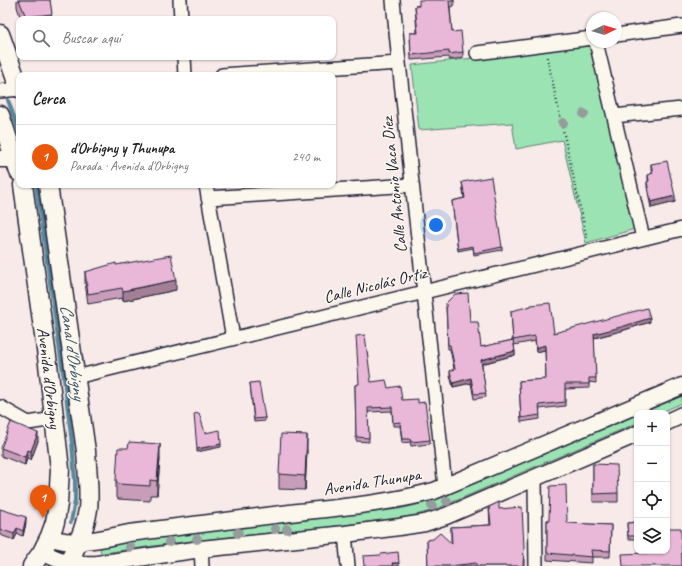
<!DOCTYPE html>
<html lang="es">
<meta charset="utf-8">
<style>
body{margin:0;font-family:Caveat,sans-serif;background:#f6f6f6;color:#222}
.controls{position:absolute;right:12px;bottom:12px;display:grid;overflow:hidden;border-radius:8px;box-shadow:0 1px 3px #0004}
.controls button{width:36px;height:36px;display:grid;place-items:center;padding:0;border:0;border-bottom:1px solid #e0e0e0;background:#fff;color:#222;font:20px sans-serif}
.compass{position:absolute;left:586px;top:12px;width:36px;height:36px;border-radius:50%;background:#fff;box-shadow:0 1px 3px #0004;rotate:86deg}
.you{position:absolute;left:436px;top:225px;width:14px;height:14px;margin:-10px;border:3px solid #fff;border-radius:50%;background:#1a73e8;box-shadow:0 0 0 6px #1a73e833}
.badge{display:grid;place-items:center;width:26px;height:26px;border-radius:50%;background:#ea580c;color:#fff;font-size:13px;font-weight:700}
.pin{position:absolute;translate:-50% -33px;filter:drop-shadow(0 1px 2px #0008)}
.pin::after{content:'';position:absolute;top:21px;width:14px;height:12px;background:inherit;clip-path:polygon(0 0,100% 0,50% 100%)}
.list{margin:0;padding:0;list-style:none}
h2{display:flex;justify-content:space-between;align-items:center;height:52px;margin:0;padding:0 16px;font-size:17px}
h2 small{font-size:13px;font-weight:400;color:#767676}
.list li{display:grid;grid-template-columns:26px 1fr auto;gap:12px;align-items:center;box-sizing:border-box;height:64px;padding:0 16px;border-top:1px solid #e0e0e0}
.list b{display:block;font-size:15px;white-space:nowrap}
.list p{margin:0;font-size:13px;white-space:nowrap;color:#767676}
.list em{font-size:13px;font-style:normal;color:#767676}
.icon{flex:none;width:22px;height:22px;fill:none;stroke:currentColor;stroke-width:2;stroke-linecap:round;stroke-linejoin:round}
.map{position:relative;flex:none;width:682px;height:566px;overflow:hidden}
.search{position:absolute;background:#fff;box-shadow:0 1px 3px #0004;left:16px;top:16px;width:320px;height:44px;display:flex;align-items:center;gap:10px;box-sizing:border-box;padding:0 14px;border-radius:8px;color:#767676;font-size:15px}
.panel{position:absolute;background:#fff;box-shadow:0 1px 3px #0004;left:16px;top:72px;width:320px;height:116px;border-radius:8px}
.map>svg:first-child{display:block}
</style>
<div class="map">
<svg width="682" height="566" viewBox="0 0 682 566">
<rect width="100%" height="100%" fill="#f7eae8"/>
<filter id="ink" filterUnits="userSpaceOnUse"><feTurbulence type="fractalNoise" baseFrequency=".025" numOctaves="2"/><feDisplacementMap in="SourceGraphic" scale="8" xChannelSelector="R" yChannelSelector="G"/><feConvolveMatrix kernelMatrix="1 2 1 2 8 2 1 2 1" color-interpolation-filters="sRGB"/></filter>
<g filter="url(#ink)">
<path fill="#9be3b2" stroke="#5e8276" d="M 591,45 L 635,229 L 586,243 L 562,140 L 516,149 L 512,123 L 419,130 L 412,65 Z
M 682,396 L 682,403 L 660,413 L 642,413 Z
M 637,415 L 637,423 L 448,504 L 433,510 L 416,515 L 399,518 L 328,527 L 183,542 L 102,553 L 100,551 L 101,547 L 105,545 L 183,534 L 399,509 L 416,505 L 440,498 Z"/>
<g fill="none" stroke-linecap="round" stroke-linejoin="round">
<path stroke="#59879a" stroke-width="4" d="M 8,100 L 19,131
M 36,185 L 64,379 L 72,443 L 75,481 L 75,501 L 71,522"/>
<g stroke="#22223b" stroke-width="16">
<path id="minor" d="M 180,0 L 181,19
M 393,0 L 399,63 L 445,486
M 616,35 L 682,26
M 596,42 L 643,238
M 477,53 L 592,38
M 184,57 L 185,75
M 222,75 L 399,63
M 0,91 L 19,89
M 614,116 L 682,109
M 206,185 L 233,338
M 208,198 L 412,185
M 76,377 L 682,229
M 0,407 L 28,423 L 54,419
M 535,479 L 536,566
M 345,534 L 348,566
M 201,549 L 202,566"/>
</g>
<g stroke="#22223b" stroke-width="19">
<path id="tertiary" d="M 0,159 L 15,159 L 19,158
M 667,422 L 682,415
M 50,536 C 53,537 56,539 59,540 C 78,545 110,537 129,533 C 185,526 242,519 298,512 C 344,507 390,503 434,491 L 682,386
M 42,552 C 63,563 74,565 97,564 L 201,549 L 345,534 L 399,527 L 425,523 L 446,516 L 637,434"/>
</g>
<g stroke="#22223b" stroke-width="21">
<path id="secondary" d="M 0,34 L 19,88
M 0,115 L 19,172
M 23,185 L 48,364 L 60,469 L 58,504 L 55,522 L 50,536 L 42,552 L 32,566
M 48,185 L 86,451 C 87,470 90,490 88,509 C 85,530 76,548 66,566"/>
</g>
<path stroke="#22223b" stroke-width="2.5" stroke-dasharray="1 3" stroke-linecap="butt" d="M 547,57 L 587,239"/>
<use href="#minor" stroke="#fbf7ec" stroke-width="13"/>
<use href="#tertiary" stroke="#fbf7ec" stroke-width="16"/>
<use href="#secondary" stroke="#fbf7ec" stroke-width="18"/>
</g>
<g fill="#969c9d">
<circle cx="584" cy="114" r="5"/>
<circle cx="563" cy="123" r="5"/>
<circle cx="447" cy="501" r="5"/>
<circle cx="432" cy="506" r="5"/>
<circle cx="275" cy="529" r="5"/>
<circle cx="287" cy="529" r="5"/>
<circle cx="238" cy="533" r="5"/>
<circle cx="197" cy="539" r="5"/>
<circle cx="169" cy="542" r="5"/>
<circle cx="130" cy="547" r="5"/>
</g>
<path fill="#c89db9" stroke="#22223b" d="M 17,0 L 50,0 L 52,19 L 21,19 L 17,7 Z
M 454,0 L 454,6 L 450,7 L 452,32 L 463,52 L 463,58 L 449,60 L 449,57 L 411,60 L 410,33 L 417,33 L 415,6 Z
M 651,164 L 675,202 L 651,208 L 647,187 L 647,182 L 648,181 L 648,175 L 652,174 L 651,169 Z
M 462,182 L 502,247 L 502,250 L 474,255 L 473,248 L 458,251 L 452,201 L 464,198 Z
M 85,272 L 176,290 L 123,301 L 122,298 L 88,304 L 85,282 Z
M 446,307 L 470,322 L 481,347 L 513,340 L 511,311 L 554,333 L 650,322 L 621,331 L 594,338 L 596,383 L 589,382 L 589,388 L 565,389 L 565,406 L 539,409 L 540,419 L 521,422 L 519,381 L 546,379 L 545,350 L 536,352 L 535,341 L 514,345 L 515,355 L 482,364 L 486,397 L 474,399 L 471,383 L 453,387 L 450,375 L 450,371 L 454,369 L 450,349 L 448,349 Z
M 371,382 L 388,388 L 402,400 L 418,403 L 430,440 L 430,444 L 411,446 L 410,442 L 402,443 L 400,426 L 393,426 L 392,411 L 368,412 L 369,442 L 356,441 L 355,385 Z
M 250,383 L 265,418 L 265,421 L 254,422 Z
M 38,441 L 31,460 L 27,458 L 25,465 L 1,456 L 1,448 Z
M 307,450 L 305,490 L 279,489 L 279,474 Z
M 160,459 L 157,495 L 150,495 L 150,501 L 118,499 L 116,495 L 116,480 Z
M 593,464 L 618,493 L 618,502 L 593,502 Z
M 489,507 L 499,509 L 524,555 L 524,566 L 428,566 L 427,540 L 451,544 L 451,527 L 490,525 Z
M 0,509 L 26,523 L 23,536 L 17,534 L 14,540 L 0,535 Z
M 547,520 L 567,523 L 611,525 L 610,557 L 592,557 L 592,563 L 547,560 Z
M 637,522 L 637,539 L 628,539 L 627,523 Z
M 399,563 L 399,566 L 364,566 Z"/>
<path fill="#a38096" stroke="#22223b" d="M 675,196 L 675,202 L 651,208 L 651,202 Z
M 176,280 L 176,290 L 123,301 L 123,291 Z
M 650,318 L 650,322 L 621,331 L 594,338 L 594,334 Z
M 545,345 L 545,350 L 536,352 L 536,348 Z
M 515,351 L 515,355 L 481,364 L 481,360 Z
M 471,378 L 471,383 L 453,387 L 453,383 Z
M 38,433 L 38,441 L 31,460 L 31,451 Z
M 307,435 L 307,450 L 305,490 L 305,476 Z
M 160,444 L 160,459 L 157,495 L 157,481 Z
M 221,444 L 221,447 L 197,452 L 197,449 Z
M 27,450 L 27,458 L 25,465 L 25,457 Z
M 26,517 L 26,523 L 23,536 L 23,531 Z
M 17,528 L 17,534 L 14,540 L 14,534 Z"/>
<path fill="#e9b7d7" stroke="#22223b" d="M 19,0 L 50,0 L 52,14 L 26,17 Z
M 419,0 L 454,0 L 454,1 L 449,1 L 452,32 L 461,31 L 463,52 L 449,54 L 449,51 L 411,55 L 410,33 L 418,33 L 415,6 L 419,6 Z
M 667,161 L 675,196 L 651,202 L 647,182 L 649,181 L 648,175 L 653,173 L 651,164 Z
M 491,177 L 502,247 L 474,253 L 473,246 L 458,249 L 452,201 L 465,198 L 462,182 Z
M 171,255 L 176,280 L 123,291 L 122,288 L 88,294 L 85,272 L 116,263 L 116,265 Z
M 468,293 L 470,322 L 478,322 L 481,347 L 513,340 L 515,351 L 481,360 L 486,393 L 474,394 L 471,378 L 453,383 L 450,371 L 455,369 L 450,345 L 448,345 L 446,303 L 455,294 Z
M 550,303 L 554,333 L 647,308 L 650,318 L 621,327 L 594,334 L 596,378 L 589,378 L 589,384 L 565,384 L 565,402 L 539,405 L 540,415 L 521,418 L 519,381 L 546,379 L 545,345 L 536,348 L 535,336 L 513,340 L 511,311 L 531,306 L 531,305 Z
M 365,335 L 371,382 L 386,380 L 388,388 L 400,386 L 402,400 L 418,399 L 418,403 L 425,402 L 430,440 L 411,442 L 410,439 L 402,439 L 400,422 L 393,423 L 392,407 L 368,408 L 369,438 L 356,437 L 355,385 L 359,384 L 356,336 Z
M 259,382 L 265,418 L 254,419 L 250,383 Z
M 199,413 L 205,433 L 220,430 L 221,444 L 197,449 L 194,414 Z
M 11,422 L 38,433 L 31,451 L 27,450 L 25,457 L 1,448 Z
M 281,434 L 307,435 L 305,476 L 279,474 Z
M 129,442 L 160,444 L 157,481 L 150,480 L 150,486 L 118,484 L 116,480 L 118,448 L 128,448 Z
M 593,464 L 617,465 L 618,493 L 593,494 Z
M 566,485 L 567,523 L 611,525 L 610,551 L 591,550 L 592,557 L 547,553 L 547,520 L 549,521 L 550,486 Z
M 499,502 L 499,509 L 522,507 L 524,548 L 523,566 L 476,566 L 476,563 L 450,566 L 428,566 L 427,540 L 433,539 L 440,533 L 452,544 L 451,527 L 491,525 L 489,507 Z
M 0,509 L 26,517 L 23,531 L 17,528 L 14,534 L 0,529 Z
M 637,522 L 637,536 L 628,536 L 627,523 Z
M 667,528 L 681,528 L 682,566 L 623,566 L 622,554 L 647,553 L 647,551 L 667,551 Z
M 398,552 L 399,563 L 392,563 L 393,566 L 364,566 L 363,556 L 381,555 L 381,554 Z"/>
</g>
<g text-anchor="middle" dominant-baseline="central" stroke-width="3" stroke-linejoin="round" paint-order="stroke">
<g font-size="17" fill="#22223b" stroke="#fbf7ec">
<text transform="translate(394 185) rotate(-96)">Calle Antonio Vaca Díez</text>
<text transform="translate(375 285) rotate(-14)">Calle Nicolás Ortiz</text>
<text transform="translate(49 378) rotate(83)">Avenida d'Orbigny</text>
<text transform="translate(372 482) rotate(-9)">Avenida Thunupa</text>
</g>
<g font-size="18" font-style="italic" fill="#3d556b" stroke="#fbf7ec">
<text transform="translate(73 352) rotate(82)">Canal d'Orbigny</text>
</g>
</g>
</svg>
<div class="controls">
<button>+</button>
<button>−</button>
<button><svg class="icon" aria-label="locate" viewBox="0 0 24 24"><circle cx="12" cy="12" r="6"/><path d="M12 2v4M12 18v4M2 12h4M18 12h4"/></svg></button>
<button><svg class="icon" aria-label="layers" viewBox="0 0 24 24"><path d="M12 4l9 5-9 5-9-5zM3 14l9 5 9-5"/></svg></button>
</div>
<svg class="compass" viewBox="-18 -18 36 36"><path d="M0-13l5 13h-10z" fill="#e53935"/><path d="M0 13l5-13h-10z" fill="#767676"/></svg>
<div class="you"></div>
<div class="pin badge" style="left:43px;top:518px">1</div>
<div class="search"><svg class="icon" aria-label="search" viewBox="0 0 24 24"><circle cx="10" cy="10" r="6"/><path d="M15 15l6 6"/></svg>Buscar aquí</div>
<section class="panel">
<h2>Cerca<small></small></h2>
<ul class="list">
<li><span class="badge">1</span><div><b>d'Orbigny y Thunupa</b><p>Parada · Avenida d'Orbigny</p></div><em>240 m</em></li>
</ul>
</section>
</div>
